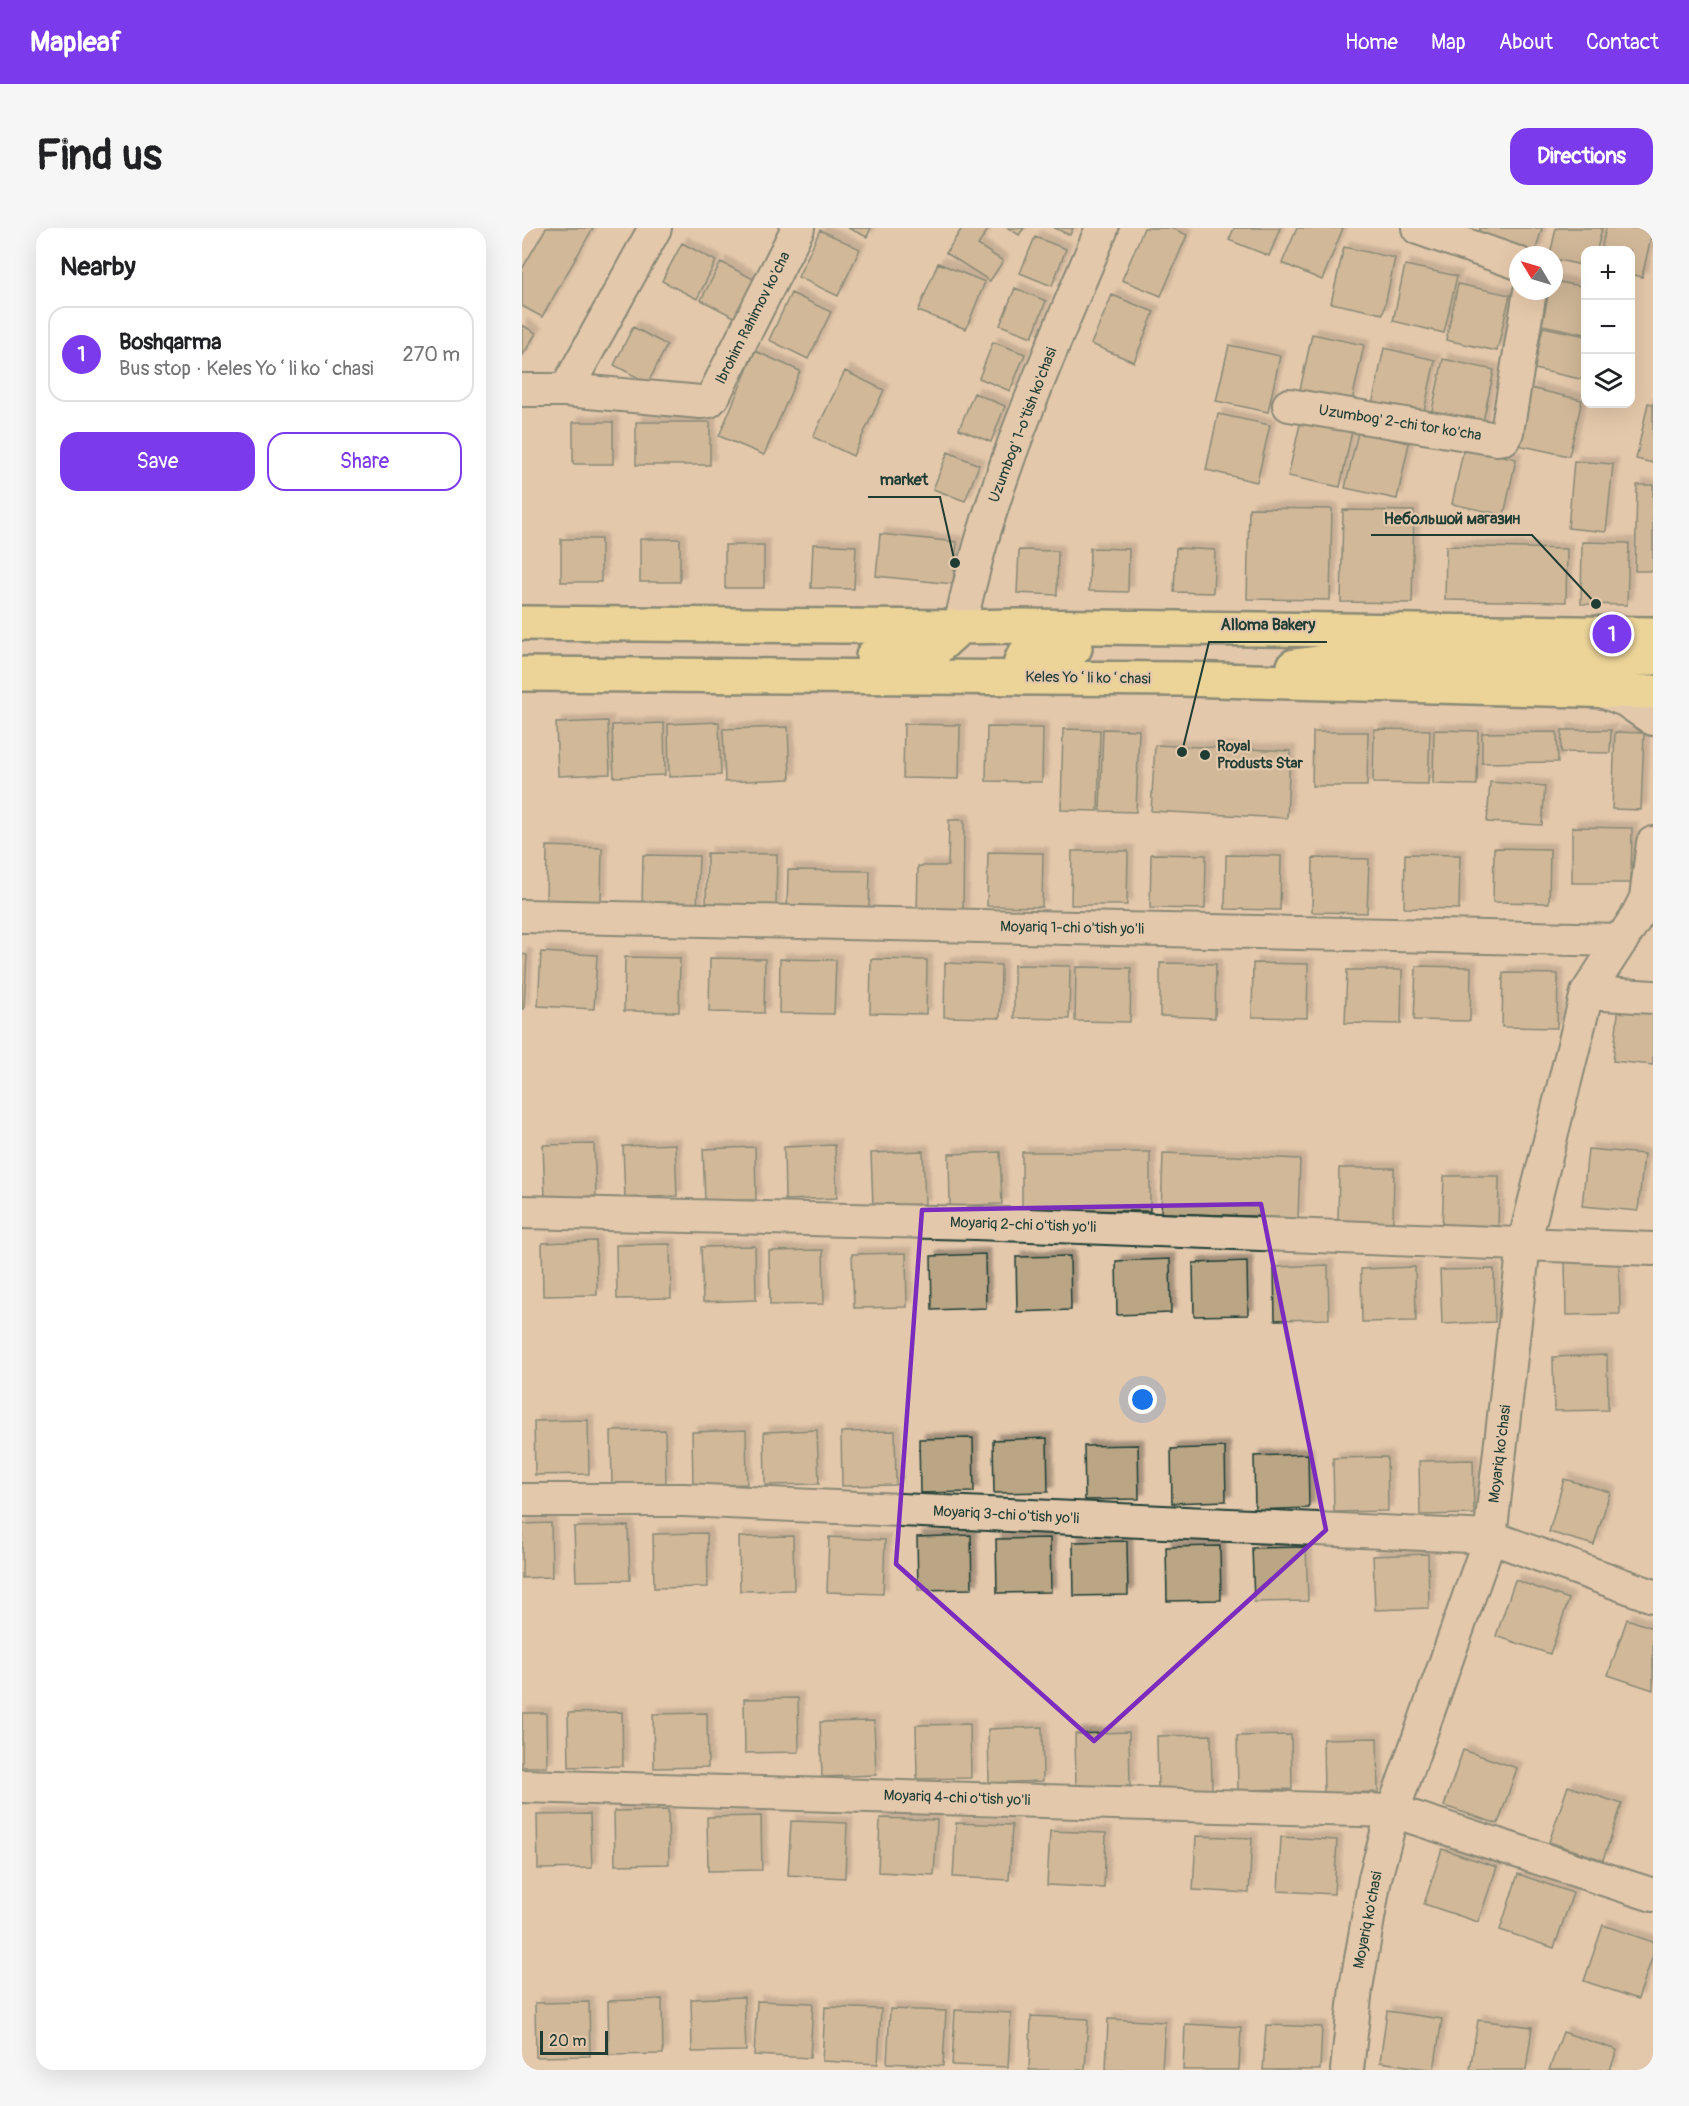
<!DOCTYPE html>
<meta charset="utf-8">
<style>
body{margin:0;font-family:Pangolin,sans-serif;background:#f6f6f6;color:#202124}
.controls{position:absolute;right:18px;top:18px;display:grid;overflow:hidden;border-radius:12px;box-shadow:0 6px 24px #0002}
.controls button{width:54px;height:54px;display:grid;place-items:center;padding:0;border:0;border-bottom:2px solid #e0e0e0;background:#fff;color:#202124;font:30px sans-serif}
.compass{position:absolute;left:987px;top:18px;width:54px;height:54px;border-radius:50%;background:#fff;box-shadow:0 6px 24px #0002;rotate:308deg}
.scale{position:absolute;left:18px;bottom:15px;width:68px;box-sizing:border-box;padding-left:6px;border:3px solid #1f3d34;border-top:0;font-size:16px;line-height:21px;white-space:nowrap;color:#1f3d34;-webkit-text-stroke:4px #e4c8ac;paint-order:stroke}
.you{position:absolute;left:621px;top:1172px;width:21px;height:21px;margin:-15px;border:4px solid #fff;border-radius:50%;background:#1a73e8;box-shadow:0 0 0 9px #1a73e833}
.badge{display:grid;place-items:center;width:39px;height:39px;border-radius:50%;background:#7c3aed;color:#fff;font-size:20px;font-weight:700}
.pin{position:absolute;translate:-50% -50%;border:3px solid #fff;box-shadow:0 2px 6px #0006}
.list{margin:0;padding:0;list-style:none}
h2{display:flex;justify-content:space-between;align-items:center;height:78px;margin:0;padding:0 24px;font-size:26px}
h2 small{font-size:20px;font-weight:400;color:#757577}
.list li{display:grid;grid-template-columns:39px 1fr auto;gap:18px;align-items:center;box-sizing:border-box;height:96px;margin:0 12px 12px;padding:0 12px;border:2px solid #e0e0e0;border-radius:18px}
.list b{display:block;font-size:22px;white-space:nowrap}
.list p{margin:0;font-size:20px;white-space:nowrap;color:#757577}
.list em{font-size:20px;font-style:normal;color:#757577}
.actions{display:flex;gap:12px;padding:18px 24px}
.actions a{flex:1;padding:14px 0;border:2px solid #7c3aed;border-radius:18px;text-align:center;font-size:21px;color:#7c3aed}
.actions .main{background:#7c3aed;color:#fff}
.icon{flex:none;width:33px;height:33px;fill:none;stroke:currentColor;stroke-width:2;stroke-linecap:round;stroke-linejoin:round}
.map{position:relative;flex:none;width:1131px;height:1842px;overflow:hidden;border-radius:18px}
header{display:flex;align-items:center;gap:36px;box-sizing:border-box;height:84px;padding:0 30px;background:#7c3aed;color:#fff}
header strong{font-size:28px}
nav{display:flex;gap:33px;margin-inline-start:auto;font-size:21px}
.intro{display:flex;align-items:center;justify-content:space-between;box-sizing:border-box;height:144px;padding:0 36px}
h1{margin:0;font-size:42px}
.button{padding:15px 27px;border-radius:18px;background:#7c3aed;color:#fff;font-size:21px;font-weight:700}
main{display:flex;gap:36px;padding:0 36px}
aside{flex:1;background:#fff;border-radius:18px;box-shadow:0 6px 24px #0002}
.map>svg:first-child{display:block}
</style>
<header>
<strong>Mapleaf</strong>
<nav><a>Home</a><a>Map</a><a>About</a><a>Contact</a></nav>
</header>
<div class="intro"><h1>Find us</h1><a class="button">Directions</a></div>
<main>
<aside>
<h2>Nearby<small></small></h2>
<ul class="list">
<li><span class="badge">1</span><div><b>Boshqarma</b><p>Bus stop · Keles Yoʻli koʻchasi</p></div><em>270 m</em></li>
</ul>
<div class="actions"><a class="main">Save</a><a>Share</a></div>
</aside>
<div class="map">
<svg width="1131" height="1842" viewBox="0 0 1131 1842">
<defs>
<filter id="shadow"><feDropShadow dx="5.5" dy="-5.5" stdDeviation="1.5" flood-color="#0004"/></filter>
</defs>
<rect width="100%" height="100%" fill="#e4c8ac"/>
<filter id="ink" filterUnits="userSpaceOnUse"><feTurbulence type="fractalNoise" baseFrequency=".0167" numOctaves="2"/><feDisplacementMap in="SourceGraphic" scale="12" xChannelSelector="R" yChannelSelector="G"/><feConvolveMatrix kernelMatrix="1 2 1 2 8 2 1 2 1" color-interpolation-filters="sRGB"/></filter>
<g filter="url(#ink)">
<path fill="#baa584" stroke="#1f3d34" stroke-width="1.5" filter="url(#shadow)" d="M 24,0 L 71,0 L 20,89 L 0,78 L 0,41 Z
M 326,0 L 349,0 L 345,9 Z
M 440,0 L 467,0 L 456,17 L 481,33 L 468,53 L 424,25 Z
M 486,0 L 502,0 L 497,7 Z
M 532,0 L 551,0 L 548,7 Z
M 622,0 L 650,0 L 665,7 L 639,68 L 600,52 Z
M 712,0 L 758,0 L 747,28 L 707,12 Z
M 775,0 L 821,0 L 800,52 L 760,35 Z
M 958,0 L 1020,0 L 1013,25 L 956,8 Z
M 1034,0 L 1080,0 L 1075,22 L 1064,22 L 1064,38 L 1032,31 L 1032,27 L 1028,27 Z
M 1084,0 L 1131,0 L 1120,49 L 1108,46 L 1108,22 L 1079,22 Z
M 298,2 L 338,21 L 316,68 L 276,49 Z
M 513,9 L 544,21 L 530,58 L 498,45 Z
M 160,15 L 194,33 L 175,71 L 140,53 Z
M 822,19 L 873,30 L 861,86 L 809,75 Z
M 199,34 L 233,52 L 214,90 L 179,72 Z
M 416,35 L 463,54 L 444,101 L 396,83 Z
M 883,37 L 935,48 L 922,105 L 871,93 Z
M 1032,53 L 1064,59 L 1064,106 L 1020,97 L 1027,63 L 1032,63 Z
M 936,56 L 988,67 L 975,123 L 924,112 Z
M 493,60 L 524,73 L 510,109 L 478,97 Z
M 269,65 L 309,84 L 286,131 L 247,112 Z
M 590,67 L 632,84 L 612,134 L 569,116 Z
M 0,97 L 14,105 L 0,129 Z
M 111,99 L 145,117 L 126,155 L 92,137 Z
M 1021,99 L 1064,108 L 1063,152 L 1012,141 Z
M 790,106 L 842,117 L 830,173 L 778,162 Z
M 471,114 L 503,126 L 488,163 L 457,150 Z
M 707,117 L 758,128 L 746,184 L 694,173 Z
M 862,120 L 913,132 L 901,188 L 850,177 Z
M 233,123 L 278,143 L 242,227 L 197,208 Z
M 921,131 L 972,142 L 960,198 L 909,187 Z
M 323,143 L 362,162 L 331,228 L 291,209 Z
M 1008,160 L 1060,172 L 1047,228 L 996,217 Z
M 452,165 L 483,178 L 469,214 L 437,201 Z
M 1126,175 L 1131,176 L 1131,235 L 1114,231 Z
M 696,186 L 748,197 L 735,254 L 684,242 Z
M 779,192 L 830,203 L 818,259 L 766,248 Z
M 51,194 L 91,194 L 91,236 L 51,236 Z
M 114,194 L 188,194 L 188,237 L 114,237 Z
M 836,204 L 887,215 L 875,271 L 823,260 Z
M 942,219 L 994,231 L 982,287 L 930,276 Z
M 426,224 L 457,237 L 443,273 L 411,261 Z
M 1052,233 L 1091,236 L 1084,304 L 1046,300 Z
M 1115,257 L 1131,257 L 1131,343 L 1113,343 Z
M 727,280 L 810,281 L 808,372 L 725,371 Z
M 821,282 L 892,283 L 890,375 L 819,374 Z
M 358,306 L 435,314 L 431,356 L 354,348 Z
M 39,311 L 79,311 L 79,354 L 39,354 Z
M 118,311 L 158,311 L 158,354 L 118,354 Z
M 1060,314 L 1107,315 L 1105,377 L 1059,376 Z
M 291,316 L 334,318 L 332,361 L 289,360 Z
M 203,317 L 242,317 L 242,360 L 203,360 Z
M 924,318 L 1045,321 L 1044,374 L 923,372 Z
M 568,320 L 607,321 L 606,364 L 567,363 Z
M 654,320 L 693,322 L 691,365 L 652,364 Z
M 497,322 L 536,323 L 535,367 L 495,365 Z
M 86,493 L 88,546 L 36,548 L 34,495 Z
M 197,494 L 199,547 L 147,549 L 146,496 Z
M 142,495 L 143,547 L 92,549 L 90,497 Z
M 382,496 L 438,497 L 437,551 L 381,550 Z
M 266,499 L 268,551 L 203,554 L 201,501 Z
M 465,499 L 521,500 L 520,554 L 464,553 Z
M 541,501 L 578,502 L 576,583 L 539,582 Z
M 581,501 L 617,502 L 614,584 L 578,583 Z
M 852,501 L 908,502 L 906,556 L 851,555 Z
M 912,502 L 956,503 L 955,557 L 911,556 Z
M 1040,502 L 1089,502 L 1088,525 L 1039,524 Z
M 791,504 L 846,504 L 845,558 L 790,558 Z
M 1035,504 L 1036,534 L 960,535 L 960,505 Z
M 1093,504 L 1122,505 L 1119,582 L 1090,581 Z
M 633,517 L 768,523 L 765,590 L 629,583 Z
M 968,554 L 1023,558 L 1020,597 L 965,594 Z
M 427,592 L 442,592 L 441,685 L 395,686 L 396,638 L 426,638 Z
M 1050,599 L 1110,600 L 1109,655 L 1050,655 Z
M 25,618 L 80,620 L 79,673 L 24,672 Z
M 972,620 L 1028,621 L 1027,675 L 971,674 Z
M 550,623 L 606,623 L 605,677 L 549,677 Z
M 466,624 L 521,625 L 520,679 L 465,678 Z
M 185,625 L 255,626 L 254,680 L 184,679 Z
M 629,626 L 684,627 L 683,681 L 628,680 Z
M 883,626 L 938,627 L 937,681 L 882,680 Z
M 121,627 L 177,628 L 175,681 L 120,681 Z
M 704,627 L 759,628 L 758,682 L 703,681 Z
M 791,630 L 847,631 L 845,685 L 790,684 Z
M 266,642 L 348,643 L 347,682 L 265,681 Z
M 19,724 L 75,727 L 72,781 L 16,778 Z
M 0,726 L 5,727 L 2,781 L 0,781 Z
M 103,729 L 158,730 L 157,784 L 102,783 Z
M 188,730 L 243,731 L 242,785 L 187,784 Z
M 258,731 L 314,732 L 312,786 L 257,785 Z
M 349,731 L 405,732 L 404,786 L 348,785 Z
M 423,735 L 479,737 L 478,790 L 422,789 Z
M 638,735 L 694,736 L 693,790 L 638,788 Z
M 731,735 L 786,736 L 785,790 L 730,789 Z
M 492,737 L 548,738 L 547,791 L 492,790 Z
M 894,738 L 949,739 L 948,793 L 892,792 Z
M 554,739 L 609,740 L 608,794 L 553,793 Z
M 825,742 L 880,742 L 879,796 L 823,795 Z
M 981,745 L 1036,746 L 1035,800 L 980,799 Z
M 1097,776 L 1131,779 L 1131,837 L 1091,833 Z
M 72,916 L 74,968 L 23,970 L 21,917 Z
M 153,916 L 155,968 L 103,970 L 101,918 Z
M 313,917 L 315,970 L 263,972 L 262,919 Z
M 233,919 L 234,972 L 183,974 L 181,921 Z
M 1066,921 L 1122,926 L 1116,983 L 1060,978 Z
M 401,923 L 403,976 L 351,978 L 349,925 Z
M 478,924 L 480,976 L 428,978 L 427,926 Z
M 500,924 L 628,924 L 628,983 L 500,983 Z
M 641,925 L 778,931 L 776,990 L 639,985 Z
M 817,940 L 872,940 L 871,994 L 816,993 Z
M 922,948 L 977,948 L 976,1002 L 920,1002 Z
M 74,1013 L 75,1067 L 21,1068 L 20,1015 Z
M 148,1016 L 149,1070 L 95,1071 L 94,1017 Z
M 233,1018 L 234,1072 L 181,1074 L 179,1019 Z
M 301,1022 L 302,1076 L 248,1077 L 247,1023 Z
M 384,1025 L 385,1079 L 332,1080 L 330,1026 Z
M 463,1026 L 464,1080 L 410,1082 L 409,1028 Z
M 548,1028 L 549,1082 L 495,1084 L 494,1029 Z
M 648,1031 L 649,1085 L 595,1087 L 594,1033 Z
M 1097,1032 L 1098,1086 L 1044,1087 L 1043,1033 Z
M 725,1033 L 726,1087 L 672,1088 L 671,1035 Z
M 806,1037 L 807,1091 L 753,1092 L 752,1039 Z
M 893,1039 L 894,1093 L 840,1094 L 839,1041 Z
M 972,1041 L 973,1094 L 920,1096 L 918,1042 Z
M 1085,1127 L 1086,1182 L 1032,1183 L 1031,1129 Z
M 66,1192 L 67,1246 L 13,1247 L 12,1193 Z
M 143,1202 L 144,1256 L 90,1257 L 89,1203 Z
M 224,1202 L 225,1256 L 171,1258 L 170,1204 Z
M 295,1202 L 297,1256 L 243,1257 L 242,1204 Z
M 373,1203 L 374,1257 L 320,1258 L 319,1204 Z
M 451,1210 L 452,1264 L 398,1265 L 397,1211 Z
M 525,1210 L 526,1264 L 472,1265 L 471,1212 Z
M 616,1217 L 617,1271 L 563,1272 L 562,1218 Z
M 703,1219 L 704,1273 L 650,1275 L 649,1221 Z
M 786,1226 L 787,1280 L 733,1282 L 732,1228 Z
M 865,1229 L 866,1283 L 812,1284 L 811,1230 Z
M 951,1232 L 952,1286 L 898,1287 L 897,1233 Z
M 1042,1251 L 1088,1264 L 1072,1317 L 1027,1304 Z
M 29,1295 L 30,1349 L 0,1350 L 0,1296 Z
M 106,1298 L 108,1352 L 54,1353 L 52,1299 Z
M 185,1305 L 186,1359 L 132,1360 L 131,1306 Z
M 449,1307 L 450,1361 L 396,1362 L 395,1309 Z
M 271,1308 L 272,1362 L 218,1363 L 217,1309 Z
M 307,1309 L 363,1312 L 361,1366 L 305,1364 Z
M 528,1310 L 529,1364 L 475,1365 L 474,1311 Z
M 605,1313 L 606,1367 L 552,1368 L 551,1314 Z
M 698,1318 L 699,1372 L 645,1373 L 644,1319 Z
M 784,1319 L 786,1373 L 732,1374 L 730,1320 Z
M 906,1326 L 907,1380 L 853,1382 L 851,1328 Z
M 993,1352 L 1047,1371 L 1028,1426 L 974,1408 Z
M 1105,1391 L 1131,1400 L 1131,1462 L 1086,1447 Z
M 276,1470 L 277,1524 L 223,1525 L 222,1471 Z
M 100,1484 L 101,1538 L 47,1539 L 46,1485 Z
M 0,1485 L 24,1485 L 25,1539 L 0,1539 Z
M 185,1485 L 186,1539 L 132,1540 L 131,1486 Z
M 352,1493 L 354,1547 L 300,1549 L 298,1494 Z
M 448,1496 L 449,1550 L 395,1551 L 394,1497 Z
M 520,1499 L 521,1553 L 467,1555 L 466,1501 Z
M 607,1504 L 608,1558 L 554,1560 L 553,1506 Z
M 689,1507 L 690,1561 L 636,1563 L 635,1508 Z
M 769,1507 L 770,1561 L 716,1562 L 715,1508 Z
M 855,1510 L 856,1564 L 802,1565 L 801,1511 Z
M 941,1522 L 995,1540 L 976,1596 L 922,1578 Z
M 1046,1558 L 1100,1576 L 1081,1632 L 1027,1614 Z
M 146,1582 L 147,1636 L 93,1637 L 92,1583 Z
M 68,1586 L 70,1640 L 16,1641 L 15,1587 Z
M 239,1588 L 240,1642 L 186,1643 L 185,1589 Z
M 358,1590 L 415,1592 L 412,1647 L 356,1644 Z
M 269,1593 L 325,1595 L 323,1650 L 266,1647 Z
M 434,1595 L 490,1597 L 487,1652 L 431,1649 Z
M 528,1603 L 584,1605 L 582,1660 L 525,1657 Z
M 674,1608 L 730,1610 L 727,1665 L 671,1662 Z
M 759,1609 L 815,1612 L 812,1666 L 756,1663 Z
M 920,1621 L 975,1639 L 956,1694 L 902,1676 Z
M 996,1646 L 1051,1665 L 1032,1720 L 978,1702 Z
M 1081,1697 L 1131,1714 L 1131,1727 L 1116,1771 L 1062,1753 Z
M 222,1769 L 224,1823 L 170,1824 L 169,1771 Z
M 140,1771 L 141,1826 L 87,1827 L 86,1773 Z
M 235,1773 L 291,1775 L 288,1830 L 232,1827 Z
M 67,1774 L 68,1828 L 14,1829 L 13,1775 Z
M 303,1779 L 359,1781 L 356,1836 L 300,1833 Z
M 368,1781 L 424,1783 L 421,1838 L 365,1835 Z
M 433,1782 L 489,1785 L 486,1839 L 430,1837 Z
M 865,1783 L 920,1791 L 912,1842 L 858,1834 Z
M 509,1788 L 566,1791 L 563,1842 L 507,1842 Z
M 586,1791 L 643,1794 L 640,1842 L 584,1842 Z
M 956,1792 L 1010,1799 L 1004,1842 L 948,1842 Z
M 663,1796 L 719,1799 L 717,1842 L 661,1842 Z
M 744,1797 L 800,1799 L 798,1842 L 741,1842 Z
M 1041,1804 L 1095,1822 L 1088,1842 L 1027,1842 Z"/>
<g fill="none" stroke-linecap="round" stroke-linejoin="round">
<g stroke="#1f3d34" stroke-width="36">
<path id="minor" d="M 896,0 L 996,35
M 0,162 L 44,162 L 179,174 L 187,173 L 192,167 L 276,0
M 44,162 L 133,0
M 767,177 L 975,211 L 982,210 L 985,204 L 1008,63
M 438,399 C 466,260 526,130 580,0
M 1080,463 L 1103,472 L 1131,491
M 0,688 L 1100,712
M 1065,765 L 1131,769
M 0,984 L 454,995 L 1131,1021
M 0,1272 L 162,1272 L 968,1309 L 1131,1368
M 0,1558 L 871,1583 L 1131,1667
M 825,1842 L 834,1760 L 853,1650 L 871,1583 L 968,1309 L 1002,1016 L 1065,765 L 1115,688 L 1124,670 L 1131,615"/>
</g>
<g stroke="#1f3d34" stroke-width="38">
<path id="major" d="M 0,395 L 438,399 L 497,398 L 1131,406
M 351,428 L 382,428 L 415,420 L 438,399
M 772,438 L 828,431 L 1079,432 L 1131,430
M 0,446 L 660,451 L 1131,464
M 498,449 C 495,411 526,420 553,420"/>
</g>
<use href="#minor" stroke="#e4c8ac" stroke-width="32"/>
<use href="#major" stroke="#f6e381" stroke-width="33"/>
</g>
</g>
<path d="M0 0H1131V1842H0ZM 739,976 L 804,1302 L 572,1513 L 374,1336 L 400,982 Z" fill="#e4c8ac" fill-opacity=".55" fill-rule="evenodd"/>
<path fill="none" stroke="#7b2cbf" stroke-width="4.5" stroke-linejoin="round" d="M 739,976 L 804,1302 L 572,1513 L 374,1336 L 400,982 Z"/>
<circle fill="#1f3d34" stroke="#e4c8ac" stroke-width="2" cx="683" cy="527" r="6"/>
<g text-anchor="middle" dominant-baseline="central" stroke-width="4.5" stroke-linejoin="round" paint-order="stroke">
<g font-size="15" fill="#1f3d34" stroke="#e4c8ac">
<text transform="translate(231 90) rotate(-63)">Ibrohim Rahimov ko'cha</text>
<text transform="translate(878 195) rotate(9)">Uzumbog' 2-chi tor ko'cha</text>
<text transform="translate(501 197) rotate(-69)">Uzumbog' 1-o'tish ko'chasi</text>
<text transform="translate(566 450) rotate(1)">Keles Yoʻli koʻchasi</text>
<text transform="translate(550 700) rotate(1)">Moyariq 1-chi o'tish yo'li</text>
<text transform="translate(501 997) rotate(2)">Moyariq 2-chi o'tish yo'li</text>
<text transform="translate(978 1226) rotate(-83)">Moyariq ko'chasi</text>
<text transform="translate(484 1287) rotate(3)">Moyariq 3-chi o'tish yo'li</text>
<text transform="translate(435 1570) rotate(2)">Moyariq 4-chi o'tish yo'li</text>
<text transform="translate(846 1692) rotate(-79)">Moyariq ko'chasi</text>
</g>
<g font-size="15" font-weight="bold" fill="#1f3d34" stroke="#e4c8ac" text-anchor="start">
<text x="695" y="518">Royal<tspan x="695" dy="17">Produsts Star</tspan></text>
</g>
</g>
<path fill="none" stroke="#1f3d34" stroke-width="2" d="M433 335L418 269H346M1074 376L1010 307H849M660 524L687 414H805"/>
<g fill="#1f3d34" stroke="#e4c8ac" stroke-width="2">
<circle cx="433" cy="335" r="6"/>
<circle cx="1074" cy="376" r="6"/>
<circle cx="660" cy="524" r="6"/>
</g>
<g font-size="16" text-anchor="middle" font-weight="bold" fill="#1f3d34" stroke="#e4c8ac" stroke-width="4.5" stroke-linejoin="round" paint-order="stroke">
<text x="382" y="257">market</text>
<text x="930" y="296">Небольшой магазин</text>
<text x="746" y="402">Alloma Bakery</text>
</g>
</svg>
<div class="controls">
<button>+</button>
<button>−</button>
<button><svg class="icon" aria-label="layers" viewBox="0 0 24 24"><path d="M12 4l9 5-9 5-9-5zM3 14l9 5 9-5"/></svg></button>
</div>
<svg class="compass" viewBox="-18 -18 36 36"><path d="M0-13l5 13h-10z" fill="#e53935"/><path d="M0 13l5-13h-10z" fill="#757577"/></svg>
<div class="scale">20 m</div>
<div class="you"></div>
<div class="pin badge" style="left:1090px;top:406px">1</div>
</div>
</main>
